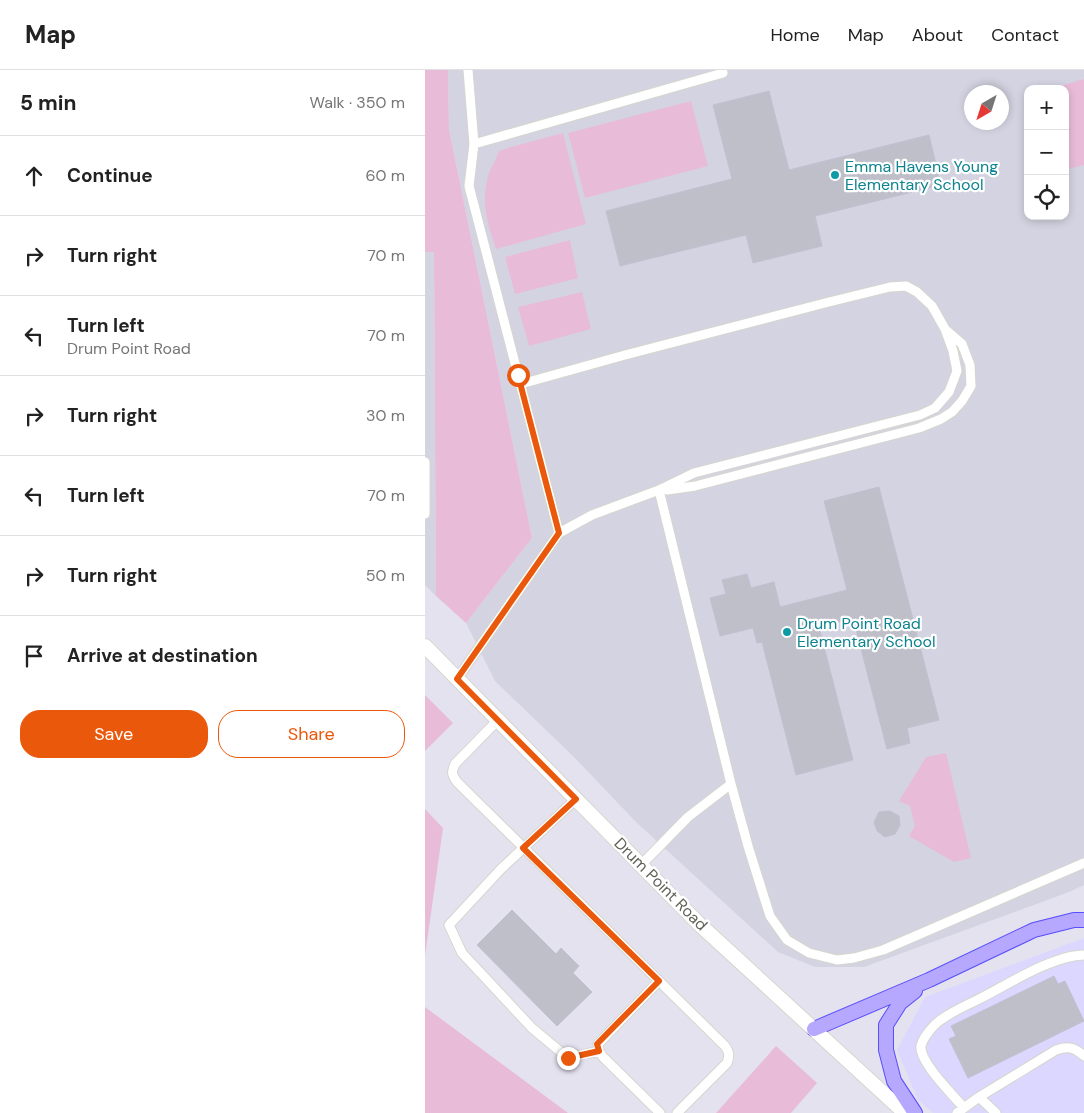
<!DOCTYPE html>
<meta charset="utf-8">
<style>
body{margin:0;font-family:"DM Sans",sans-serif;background:#f2f2f2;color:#222}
.controls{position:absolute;right:15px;top:15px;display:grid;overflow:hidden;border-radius:10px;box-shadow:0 2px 8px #0003}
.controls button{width:45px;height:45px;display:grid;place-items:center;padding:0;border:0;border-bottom:1px solid #e0e0e0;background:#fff;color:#222;font:25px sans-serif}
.compass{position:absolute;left:539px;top:15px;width:45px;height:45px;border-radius:50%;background:#fff;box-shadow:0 2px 8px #0003;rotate:219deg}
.stop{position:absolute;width:15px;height:15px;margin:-11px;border:4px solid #ea580c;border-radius:50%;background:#fff}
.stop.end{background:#ea580c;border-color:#fff;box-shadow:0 1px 5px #0008}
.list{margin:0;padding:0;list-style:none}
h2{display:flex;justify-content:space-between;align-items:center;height:65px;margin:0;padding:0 20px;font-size:21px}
h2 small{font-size:16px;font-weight:400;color:#767676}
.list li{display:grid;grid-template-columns:32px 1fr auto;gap:15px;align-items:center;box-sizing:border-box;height:80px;padding:0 20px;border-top:1px solid #e0e0e0}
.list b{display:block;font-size:19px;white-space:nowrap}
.list p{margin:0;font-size:16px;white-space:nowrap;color:#767676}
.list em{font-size:16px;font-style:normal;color:#767676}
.actions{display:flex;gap:10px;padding:15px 20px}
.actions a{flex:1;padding:11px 0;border:1px solid #ea580c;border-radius:20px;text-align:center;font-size:18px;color:#ea580c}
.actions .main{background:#ea580c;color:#fff}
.icon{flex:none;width:28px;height:28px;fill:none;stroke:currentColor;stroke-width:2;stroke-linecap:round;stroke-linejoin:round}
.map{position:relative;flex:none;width:659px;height:1043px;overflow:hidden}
header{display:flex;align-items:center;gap:30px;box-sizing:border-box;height:70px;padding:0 25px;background:#fff;border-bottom:1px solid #e0e0e0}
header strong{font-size:24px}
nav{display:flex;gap:28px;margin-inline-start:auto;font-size:18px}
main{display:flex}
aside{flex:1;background:#fff}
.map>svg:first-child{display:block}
</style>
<header>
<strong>Map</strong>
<nav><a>Home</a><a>Map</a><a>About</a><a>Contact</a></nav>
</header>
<main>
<aside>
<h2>5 min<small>Walk · 350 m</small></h2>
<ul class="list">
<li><svg class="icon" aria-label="ahead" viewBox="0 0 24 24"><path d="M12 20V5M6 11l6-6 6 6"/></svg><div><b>Continue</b></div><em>60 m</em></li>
<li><svg class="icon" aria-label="right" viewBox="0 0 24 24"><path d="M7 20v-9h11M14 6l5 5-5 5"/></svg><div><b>Turn right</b></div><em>70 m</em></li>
<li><svg class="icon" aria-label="left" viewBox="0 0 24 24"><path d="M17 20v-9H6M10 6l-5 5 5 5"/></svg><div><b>Turn left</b><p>Drum Point Road</p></div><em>70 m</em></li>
<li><svg class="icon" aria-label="right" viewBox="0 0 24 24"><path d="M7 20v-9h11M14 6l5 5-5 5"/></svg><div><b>Turn right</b></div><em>30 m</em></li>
<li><svg class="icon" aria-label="left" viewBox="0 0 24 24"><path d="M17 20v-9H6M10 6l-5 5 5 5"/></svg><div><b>Turn left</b></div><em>70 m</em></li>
<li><svg class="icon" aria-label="right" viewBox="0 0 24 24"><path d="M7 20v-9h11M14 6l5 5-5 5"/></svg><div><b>Turn right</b></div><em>50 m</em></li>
<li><svg class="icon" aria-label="arrive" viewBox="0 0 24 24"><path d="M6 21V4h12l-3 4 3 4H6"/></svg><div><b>Arrive at destination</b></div></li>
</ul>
<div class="actions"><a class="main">Save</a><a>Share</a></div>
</aside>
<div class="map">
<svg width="659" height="1043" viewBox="0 0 659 1043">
<rect width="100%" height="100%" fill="#e4e2ef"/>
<path fill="#dbd7ff" d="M 659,868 L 659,1043 L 508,1043 L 493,1030 L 472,980 L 500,927 Z"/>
<path fill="#d4d3e1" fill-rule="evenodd" d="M 23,0 L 659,0 L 659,815 L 644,822 L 439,897 L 390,897 L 353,882 L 211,752 L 147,685 L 70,611 L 41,553 L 107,468 L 24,59 ZM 603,19 L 640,19 L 640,146 L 603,146 ZM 546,22 L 576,22 L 576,52 L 546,52 Z
M 0,182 L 9,182 L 11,526 L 0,515 Z"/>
<path fill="#e8bcd9" d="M 0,0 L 23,0 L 24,59 L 107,468 L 41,553 L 11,526 L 9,182 L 0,182 Z
M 659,9 L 659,95 L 643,99 L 640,88 L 640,19 L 626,19 Z
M 266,31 L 283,96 L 160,128 L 143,63 Z
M 138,63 L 161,154 L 71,179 C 62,152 55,132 64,103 C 67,96 71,89 74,81 L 86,77 Z
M 145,170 L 153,208 L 90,224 L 80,187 Z
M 157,222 L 166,259 L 104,276 L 93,237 Z
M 0,625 L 28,653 L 0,681 Z
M 521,683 L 546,788 L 529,792 L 484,766 L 490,756 L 485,736 L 474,731 L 501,687 Z
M 0,739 L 18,758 L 0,886 Z
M 0,937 L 143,1043 L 0,1043 Z
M 351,976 L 392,1013 L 366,1043 L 291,1043 Z"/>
<path fill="#bfbfca" stroke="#c0c0d4" d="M 344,21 L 364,100 L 504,65 L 516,115 L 390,146 L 397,176 L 328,193 L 321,165 L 195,196 L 181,141 L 307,109 L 288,35 Z
M 454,417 L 514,650 L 482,658 L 485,673 L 462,679 L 428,548 L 394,557 L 428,690 L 371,705 L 337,572 L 332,573 L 328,558 L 295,566 L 285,528 L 301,524 L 297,510 L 322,504 L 326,518 L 349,512 L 355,537 L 422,520 L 399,431 Z
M 465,741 L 474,746 L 475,755 L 470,764 L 460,767 L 452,761 L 449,752 L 454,742 Z
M 87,840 L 131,884 L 136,878 L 154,896 L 148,903 L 167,922 L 132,956 L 52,875 Z
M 629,906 L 633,914 L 640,911 L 659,951 L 543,1008 L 524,969 L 531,966 L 526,956 Z"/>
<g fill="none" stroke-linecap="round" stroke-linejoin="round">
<g stroke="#d6d6ce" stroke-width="11">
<path id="service" d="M 49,74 L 298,3 L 297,0
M 96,314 L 200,285 L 404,232 L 465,217 L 481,216 L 492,222 L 507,236 L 520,259 L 528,281 L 532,301 L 524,322 L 510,338 L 495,345 L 269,403 L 234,420 L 167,445 L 134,463
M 0,392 L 0,444
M 242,420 L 270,416 L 494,358 L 516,349 L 527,342 L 537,331 L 546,316 L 545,295 L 537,274 L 522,261
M 32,609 L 134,463 L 44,116 L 49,74 L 43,0
M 73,650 L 30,694 C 26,702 27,705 32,712 L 300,976 C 304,982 305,985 302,993 L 252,1043
M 306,714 L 323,776 L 345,846 L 362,870 L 384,883 L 412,890 L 429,888 L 458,880 L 659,793
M 151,729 L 76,799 L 24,855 L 37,883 L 107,958 L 143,988 L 174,981
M 216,795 L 263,747 L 306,714 L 234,420
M 234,911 L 173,974 L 174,981 L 178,987 L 235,1043
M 554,1027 L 571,1043
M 539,1038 C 529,1026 494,992 496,976 C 498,967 509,954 517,949 C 528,941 542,935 554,929 C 582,915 628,885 659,885
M 532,1043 L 554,1027 L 631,980 C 643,976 649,977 659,986"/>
</g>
<g stroke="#d6d6ce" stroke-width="16">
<path id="tertiary" d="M 0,576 L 273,853 L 480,1043"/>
</g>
<g stroke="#584efc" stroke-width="16">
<path id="primary" d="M 490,921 L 475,933 L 461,955 L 461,980 L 469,1011 L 490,1043
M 389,959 L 504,910 L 609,860 L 649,850 L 659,850"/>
</g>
<use href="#service" stroke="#fff" stroke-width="9"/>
<use href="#tertiary" stroke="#fff" stroke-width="14"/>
<use href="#primary" stroke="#b6a7ff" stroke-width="14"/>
</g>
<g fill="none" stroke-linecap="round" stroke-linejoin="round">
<path stroke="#ea580c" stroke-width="6" d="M 93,305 L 134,463 L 32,609 L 151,729 L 98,778 L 234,911 L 172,974 L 174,981 L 143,988"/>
</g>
<g fill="#0f9aa8" stroke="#fff" stroke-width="2">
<circle cx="410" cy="105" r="5"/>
<circle cx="362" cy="562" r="5"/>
</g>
<g text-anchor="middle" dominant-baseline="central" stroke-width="4.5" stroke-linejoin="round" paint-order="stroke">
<g font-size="16" fill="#0d838f" stroke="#fff" text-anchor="start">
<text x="420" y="96">Emma Havens Young<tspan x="420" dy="18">Elementary School</tspan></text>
<text x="372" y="553">Drum Point Road<tspan x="372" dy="18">Elementary School</tspan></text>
</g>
<g font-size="16" fill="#64635a" stroke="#fff">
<text transform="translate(236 814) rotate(45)">Drum Point Road</text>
</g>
</g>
</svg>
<div class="controls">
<button>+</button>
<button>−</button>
<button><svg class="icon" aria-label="locate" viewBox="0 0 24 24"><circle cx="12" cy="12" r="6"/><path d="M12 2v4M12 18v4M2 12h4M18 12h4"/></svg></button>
</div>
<svg class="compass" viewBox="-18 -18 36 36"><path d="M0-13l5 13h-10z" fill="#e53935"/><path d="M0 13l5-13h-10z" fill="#767676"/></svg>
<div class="stop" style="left:93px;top:305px"></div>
<div class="stop end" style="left:143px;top:988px"></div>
</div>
</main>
